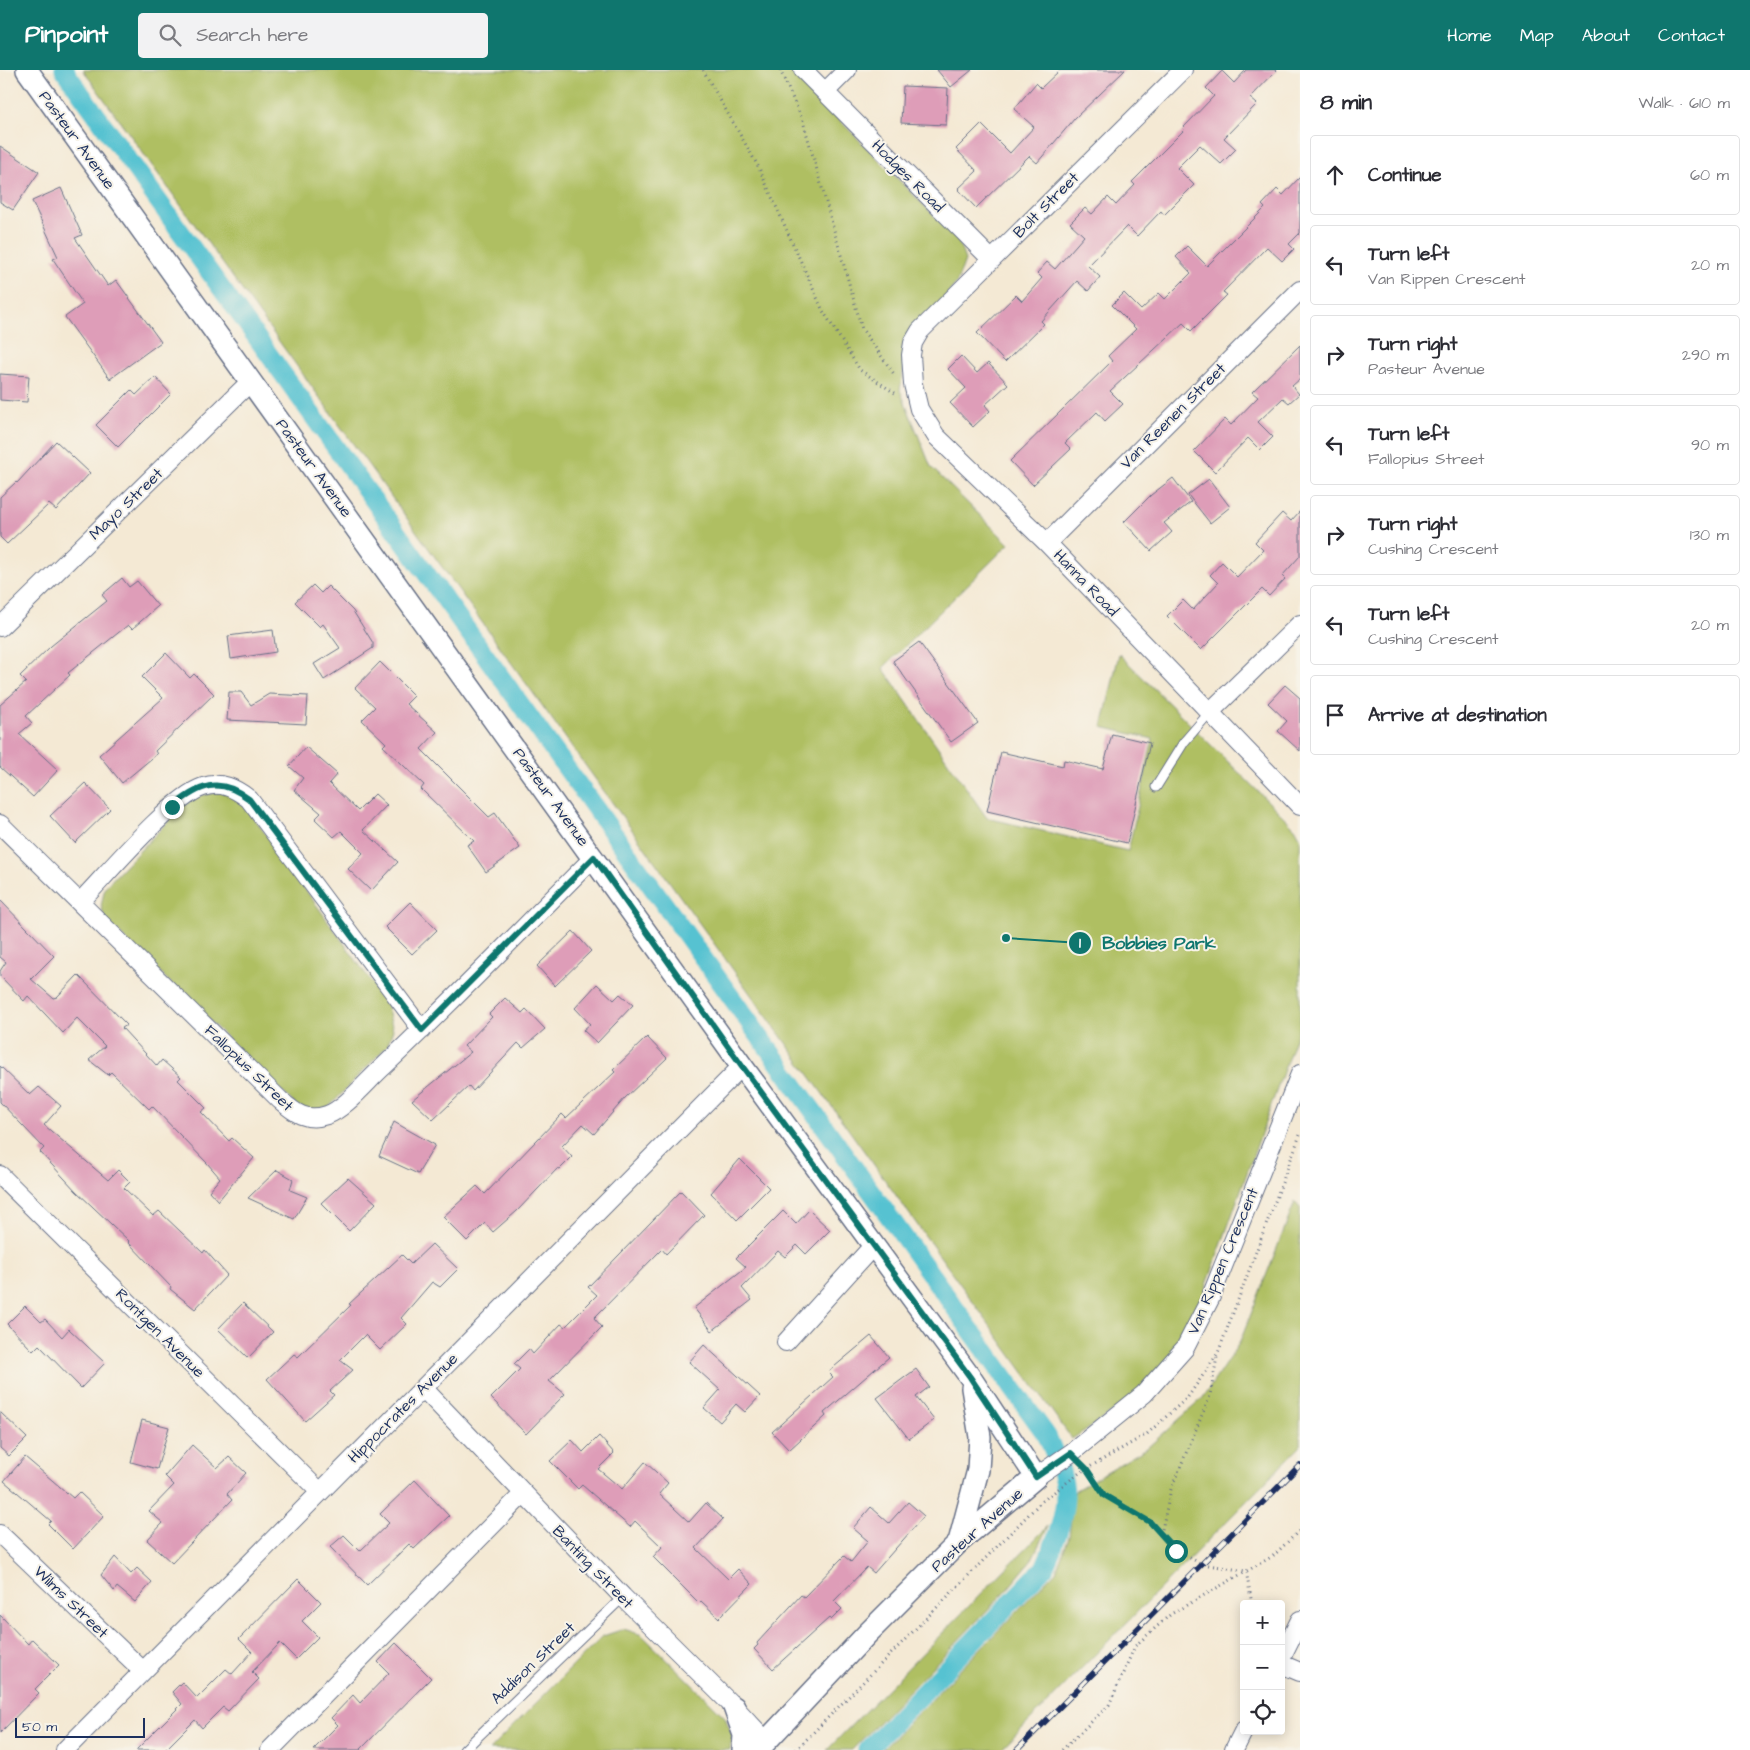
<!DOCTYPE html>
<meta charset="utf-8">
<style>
body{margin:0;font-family:"Architects Daughter",sans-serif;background:#f2f2f3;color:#2b2b33}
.controls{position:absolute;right:15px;bottom:15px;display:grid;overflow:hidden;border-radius:5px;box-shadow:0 2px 12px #0003}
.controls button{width:45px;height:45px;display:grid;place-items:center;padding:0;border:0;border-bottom:1px solid #e1e1e2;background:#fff;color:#2b2b33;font:25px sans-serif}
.scale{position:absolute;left:15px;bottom:12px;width:130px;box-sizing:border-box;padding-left:5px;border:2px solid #1b2f5e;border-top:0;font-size:14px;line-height:18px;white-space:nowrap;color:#1b2f5e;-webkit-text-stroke:4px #f7f3e8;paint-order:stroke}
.stop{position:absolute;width:15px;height:15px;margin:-11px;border:4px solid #0f766e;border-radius:50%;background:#fff}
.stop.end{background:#0f766e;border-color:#fff;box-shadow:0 1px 5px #0008}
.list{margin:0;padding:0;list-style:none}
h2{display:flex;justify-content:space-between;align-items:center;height:65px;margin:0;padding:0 20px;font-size:21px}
h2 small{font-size:16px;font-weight:400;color:#7c7c81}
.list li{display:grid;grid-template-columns:32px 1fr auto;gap:15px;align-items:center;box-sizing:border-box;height:80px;margin:0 10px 10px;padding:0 10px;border:1px solid #e1e1e2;border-radius:5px}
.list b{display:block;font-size:19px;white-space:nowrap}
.list p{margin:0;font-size:16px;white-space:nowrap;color:#7c7c81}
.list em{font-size:16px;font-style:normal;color:#7c7c81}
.icon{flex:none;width:28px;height:28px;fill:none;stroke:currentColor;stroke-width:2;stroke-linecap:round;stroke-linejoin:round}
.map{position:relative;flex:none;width:1300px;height:1680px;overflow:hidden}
header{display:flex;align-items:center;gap:30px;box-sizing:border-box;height:70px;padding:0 25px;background:#0f766e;color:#fff}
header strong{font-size:24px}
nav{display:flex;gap:28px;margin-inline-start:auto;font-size:18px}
.search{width:350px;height:45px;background:#f2f2f3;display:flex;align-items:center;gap:12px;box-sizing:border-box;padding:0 18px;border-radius:5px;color:#7c7c81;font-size:19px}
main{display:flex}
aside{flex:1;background:#fff}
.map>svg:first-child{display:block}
</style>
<header>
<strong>Pinpoint</strong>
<div class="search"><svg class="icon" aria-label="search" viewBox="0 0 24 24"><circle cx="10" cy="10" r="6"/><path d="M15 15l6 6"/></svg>Search here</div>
<nav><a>Home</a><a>Map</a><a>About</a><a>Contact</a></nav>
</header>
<main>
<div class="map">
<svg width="1300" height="1680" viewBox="0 0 1300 1680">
<rect width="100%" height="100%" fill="#f7f3e8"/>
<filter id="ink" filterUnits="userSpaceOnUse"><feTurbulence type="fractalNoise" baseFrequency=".02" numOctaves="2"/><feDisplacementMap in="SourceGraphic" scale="10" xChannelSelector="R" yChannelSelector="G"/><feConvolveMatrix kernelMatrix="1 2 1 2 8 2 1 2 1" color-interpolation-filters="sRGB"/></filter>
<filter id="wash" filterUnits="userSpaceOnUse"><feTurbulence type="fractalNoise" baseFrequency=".0096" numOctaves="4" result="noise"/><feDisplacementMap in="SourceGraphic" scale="20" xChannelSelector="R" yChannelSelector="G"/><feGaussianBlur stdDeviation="1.12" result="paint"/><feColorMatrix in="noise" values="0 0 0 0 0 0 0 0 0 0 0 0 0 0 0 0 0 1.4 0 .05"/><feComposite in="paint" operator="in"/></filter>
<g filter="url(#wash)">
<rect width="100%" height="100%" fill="#f4e9d4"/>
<path fill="#afbf62" stroke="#657760" d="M 83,0 L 790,0 L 958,170 L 965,190 L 957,212 L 907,278 L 900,320 L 931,397 L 1009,474 L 883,598 L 987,748 L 1128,781 L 1153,669 L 1102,657 L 1119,584 L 1295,758 L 1300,767 L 1300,955 L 1198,1240 L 1171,1289 L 1126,1333 L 1072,1369 Z
M 222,722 L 235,727 L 247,738 L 386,932 L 393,960 L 387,976 L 329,1037 L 312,1041 L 299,1038 L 105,849 L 101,836 L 105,817 L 178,741 L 196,726 Z
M 1295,1132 L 1300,1138 L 1300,1377 L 1001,1680 L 882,1680 L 1056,1501 L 1069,1467 L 1074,1421 L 1147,1378 L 1202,1329 L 1240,1272 Z
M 1048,1456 L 1031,1491 L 1005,1522 L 852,1680 L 827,1680 Z
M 624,1559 L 642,1565 L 725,1647 L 733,1667 L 729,1680 L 489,1680 L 603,1566 Z"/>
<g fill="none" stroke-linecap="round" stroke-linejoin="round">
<path stroke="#57c2d1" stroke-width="19" d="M 64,0 L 1047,1366 C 1055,1385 1064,1403 1065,1424 C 1066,1445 1052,1480 1044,1498 L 867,1680"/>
</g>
<g id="blocks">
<path fill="#de9db8" d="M 937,0 L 972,0 L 951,17 Z
M 1060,0 L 1125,0 L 1075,48 L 1037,93 L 1029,86 L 976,138 L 958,119 L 977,101 L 956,79 L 981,54 L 1010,83 L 1034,57 L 1014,39 L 1036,13 L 1041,18 Z
M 1246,0 L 1277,0 L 1250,28 L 1257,34 L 1224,68 L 1236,79 L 1221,94 L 1200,75 L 1177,98 L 1194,115 L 1164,145 L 1161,141 L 1137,166 L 1127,156 L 1088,196 L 1100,207 L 1088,221 L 1077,211 L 1041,251 L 1044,254 L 1005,292 L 977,263 L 1016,225 L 1022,231 L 1042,208 L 1037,203 L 1047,192 L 1055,199 L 1084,166 L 1070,153 L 1085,138 L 1092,144 L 1108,127 L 1116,135 L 1135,115 L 1132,112 L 1184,60 L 1183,58 L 1214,26 L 1206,18 L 1222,1 L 1234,13 Z
M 903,16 L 948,18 L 946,55 L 901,53 Z
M 0,76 L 39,102 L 13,140 L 0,132 Z
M 1300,107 L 1300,163 L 1289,174 L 1294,179 L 1282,191 L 1267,177 L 1223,222 L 1227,225 L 1191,261 L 1183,253 L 1110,321 L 1123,334 L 1105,351 L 1097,342 L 1065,373 L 1071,379 L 1033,415 L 1010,391 L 1112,291 L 1108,286 L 1136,259 L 1112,235 L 1124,223 L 1141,240 L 1159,223 L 1165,229 L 1191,203 L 1176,187 L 1187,176 L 1207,196 L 1265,138 L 1262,135 L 1277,119 L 1283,125 Z
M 61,118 L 82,165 L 75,168 L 108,216 L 116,210 L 161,272 L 110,309 L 65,247 L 83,234 L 53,189 L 58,187 L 32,131 Z
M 1300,275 L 1300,309 L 1292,316 L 1299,324 L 1289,333 L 1283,328 L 1258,352 L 1273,367 L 1260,380 L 1248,368 L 1215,402 L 1194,381 L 1225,349 L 1231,355 L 1258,327 L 1252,322 Z
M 961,286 L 977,303 L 988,293 L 1008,314 L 985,335 L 990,341 L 973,357 L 950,333 L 966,318 L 948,299 Z
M 0,304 L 29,306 L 27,332 L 0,330 Z
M 155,307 L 171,324 L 118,377 L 96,355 L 131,320 L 136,325 Z
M 56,371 L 90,403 L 56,440 L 49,434 L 7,474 L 0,467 L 0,427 L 16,412 L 17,413 Z
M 1173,408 L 1191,432 L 1164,453 L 1172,462 L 1151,481 L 1124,452 L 1151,425 Z
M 1209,409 L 1230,437 L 1210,453 L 1188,425 Z
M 1300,441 L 1300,486 L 1282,506 L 1285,509 L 1269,526 L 1262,519 L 1201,580 L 1167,546 L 1183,530 L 1193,540 L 1218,513 L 1210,505 L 1222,492 L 1237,507 L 1263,480 L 1255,472 L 1282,443 L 1291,451 Z
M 122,508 L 129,517 L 137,511 L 158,536 L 132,559 L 128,555 L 68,603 L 70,605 L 26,646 L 32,653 L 19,664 L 58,700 L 33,727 L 0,697 L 0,635 L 26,612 L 20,606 L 51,576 L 107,531 L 102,525 Z
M 313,515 L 321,523 L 328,516 L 353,541 L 373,573 L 373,578 L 324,610 L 314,594 L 340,578 L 323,554 L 320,557 L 295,532 Z
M 273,560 L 276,582 L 231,589 L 228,566 Z
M 919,572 L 978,653 L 951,672 L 893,591 Z
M 166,583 L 190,608 L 194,604 L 214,624 L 155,681 L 157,684 L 122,713 L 99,685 L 163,628 L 142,607 Z
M 380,592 L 414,626 L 406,634 L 437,662 L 421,679 L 489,747 L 495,743 L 520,778 L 486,802 L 467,775 L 474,771 L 421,719 L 424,715 L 383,676 L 386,673 L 362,650 L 375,637 L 355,618 Z
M 1285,615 L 1300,628 L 1300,681 L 1278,661 L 1287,651 L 1268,633 Z
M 229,622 L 241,622 L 251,635 L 269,624 L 308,626 L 306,654 L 227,650 Z
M 1112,664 L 1150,673 L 1127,773 L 987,741 L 1001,682 L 1063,696 L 1064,690 L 1103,699 Z
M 306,677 L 337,704 L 329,713 L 358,741 L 375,724 L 387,735 L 363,760 L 398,792 L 371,821 L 348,799 L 363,783 L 341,761 L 334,767 L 315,749 L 321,743 L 294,720 L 303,708 L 289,696 Z
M 85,713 L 110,739 L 75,773 L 50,746 Z
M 0,830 L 54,886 L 31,909 L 53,928 L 57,927 L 78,905 L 127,955 L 122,958 L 157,996 L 162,990 L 181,1007 L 178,1010 L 206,1038 L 201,1042 L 229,1071 L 232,1068 L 254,1088 L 218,1131 L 209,1121 L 220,1108 L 207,1093 L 152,1036 L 149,1039 L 111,1002 L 108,1005 L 89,990 L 105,976 L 77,948 L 63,963 L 28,926 L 24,931 L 0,906 L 0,901 L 6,892 L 0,887 Z
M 410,832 L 437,860 L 412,884 L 385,857 Z
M 573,861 L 591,881 L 555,916 L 537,896 Z
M 597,914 L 614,930 L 620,924 L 633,935 L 597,973 L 583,960 L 590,954 L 575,938 Z
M 505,928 L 522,943 L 526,939 L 545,959 L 523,978 L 518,973 L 473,1021 L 469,1016 L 433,1050 L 412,1030 L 471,982 L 464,976 L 492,947 L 489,944 Z
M 647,967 L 667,988 L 625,1028 L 594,1064 L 583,1054 L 562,1076 L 572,1087 L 560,1099 L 558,1098 L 517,1141 L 493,1162 L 485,1153 L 467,1171 L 443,1147 L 477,1116 L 485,1124 L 562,1044 L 566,1048 L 615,1002 L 613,1000 Z
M 0,996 L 30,1025 L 39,1017 L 61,1036 L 44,1055 L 108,1110 L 118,1100 L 130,1112 L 124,1118 L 153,1146 L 159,1141 L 203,1183 L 205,1180 L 227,1205 L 195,1239 L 170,1219 L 171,1217 L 128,1172 L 129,1171 L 76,1121 L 40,1082 L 44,1078 L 0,1032 Z
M 394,1052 L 435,1075 L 418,1104 L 379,1086 Z
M 740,1089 L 769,1118 L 737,1150 L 711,1123 Z
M 277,1100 L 293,1109 L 290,1120 L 307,1127 L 294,1149 L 248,1128 Z
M 348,1108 L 376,1133 L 349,1161 L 321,1133 Z
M 681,1121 L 704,1145 L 666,1184 L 662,1179 L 594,1248 L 602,1257 L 549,1311 L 565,1324 L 526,1364 L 491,1328 L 520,1299 L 514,1294 L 529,1279 L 533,1284 L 561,1254 L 565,1257 L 597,1225 L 588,1217 Z
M 809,1140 L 830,1160 L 806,1184 L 797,1175 L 785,1187 L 778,1181 L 742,1218 L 752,1230 L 712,1261 L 694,1238 L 746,1197 L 736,1188 L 783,1141 L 796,1154 Z
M 432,1174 L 458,1199 L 440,1217 L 432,1212 L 401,1248 L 407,1254 L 380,1280 L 365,1265 L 340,1290 L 353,1300 L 330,1321 L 334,1325 L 305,1351 L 267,1309 L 294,1284 L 298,1287 L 351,1235 L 349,1234 L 402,1185 L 411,1194 Z
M 243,1233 L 273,1262 L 248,1288 L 218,1259 Z
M 25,1236 L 41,1252 L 45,1249 L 62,1267 L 69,1259 L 105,1293 L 81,1318 L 39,1275 L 33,1281 L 7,1254 Z
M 871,1266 L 889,1287 L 824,1343 L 826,1346 L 789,1380 L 772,1362 L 833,1307 L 828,1302 Z
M 704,1275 L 760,1326 L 745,1342 L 736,1334 L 720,1352 L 704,1338 L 720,1320 L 689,1292 Z
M 916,1299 L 929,1317 L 916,1327 L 934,1350 L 909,1369 L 877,1328 Z
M 0,1342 L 27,1368 L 9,1386 L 0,1378 Z
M 142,1350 L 169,1357 L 157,1399 L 131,1392 Z
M 599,1366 L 614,1383 L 598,1399 L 622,1419 L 645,1392 L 668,1413 L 659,1424 L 689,1452 L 706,1433 L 723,1449 L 696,1478 L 728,1509 L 738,1499 L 752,1514 L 719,1548 L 701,1531 L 699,1533 L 653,1487 L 662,1477 L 635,1451 L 630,1457 L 582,1415 L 578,1419 L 550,1391 L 572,1370 L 583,1382 Z
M 192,1375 L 217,1398 L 229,1387 L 246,1403 L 227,1424 L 232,1430 L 172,1493 L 147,1470 L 163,1453 L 149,1441 L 174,1415 L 165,1406 Z
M 25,1387 L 73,1428 L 79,1422 L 104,1446 L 73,1479 L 48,1454 L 51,1451 L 4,1411 Z
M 415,1410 L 449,1446 L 414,1479 L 409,1474 L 367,1515 L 330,1477 L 344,1465 L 360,1481 L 389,1453 L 380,1444 Z
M 908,1432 L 924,1446 L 874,1503 L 867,1497 L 834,1531 L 842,1539 L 831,1550 L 829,1548 L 773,1599 L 754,1579 L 758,1575 L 757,1573 L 801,1525 L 804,1527 L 844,1486 L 851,1492 L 868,1471 L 853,1458 L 871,1437 L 889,1453 Z
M 115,1487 L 131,1504 L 137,1498 L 152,1512 L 135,1532 L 117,1517 L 114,1521 L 101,1505 Z
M 298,1509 L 321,1532 L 302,1551 L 318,1567 L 296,1589 L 280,1573 L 252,1602 L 259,1609 L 228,1641 L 223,1637 L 202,1658 L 195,1650 L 165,1680 L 136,1680 L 182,1634 L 172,1622 L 182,1612 L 197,1628 L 226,1599 L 232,1604 L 252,1582 L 239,1569 Z
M 0,1545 L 28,1574 L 32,1569 L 59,1595 L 35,1619 L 39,1623 L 0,1663 Z
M 396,1573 L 431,1608 L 360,1680 L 313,1680 L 338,1655 L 331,1648 L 353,1625 L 360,1633 L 389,1603 L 378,1592 Z"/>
</g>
</g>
<g filter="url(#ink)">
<use href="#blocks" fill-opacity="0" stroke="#677087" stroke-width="1"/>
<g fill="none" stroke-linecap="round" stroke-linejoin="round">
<g stroke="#677087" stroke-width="11">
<path id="service" d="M 1156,717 L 1184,672 L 1210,642
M 464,1680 L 623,1527"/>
</g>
<g stroke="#677087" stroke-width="20">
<path id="minor" d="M 803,0 L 991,189
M 1183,0 L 920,261 L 913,273 L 911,285 L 913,314 L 919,339 L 936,366 L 1047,473 L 1300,736
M 825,22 L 847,0
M 1047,473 L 1300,220
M 0,557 L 251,311
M 1210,642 L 1300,554
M 0,754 L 280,1030 C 295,1043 306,1052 327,1045 C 345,1039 369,1009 384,996 C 456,928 524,857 594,787
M 81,831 C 107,804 172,727 203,717 C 221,711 235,718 249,729 L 422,960
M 0,1105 L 319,1421
M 786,1272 L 873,1176
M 424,1319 L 623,1527 L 739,1642 L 766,1671
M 1036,1407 L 1071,1383 L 1144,1324 L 1185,1278 L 1210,1229 L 1300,1004
M 0,1464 L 142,1600
M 1281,1588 L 1300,1550
M 1281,1594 L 1300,1602
M 65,1680 L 742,996
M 270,1680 L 523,1424
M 1234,1680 L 1244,1660"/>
</g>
<g stroke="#677087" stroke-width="24">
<path id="tertiary" d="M 27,0 L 742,996 L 970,1307 L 1036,1407 L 959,1472 L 867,1564 L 758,1680
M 959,1472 L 978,1400 L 980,1367 L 972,1318
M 734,1637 L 744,1665 L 743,1680"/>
</g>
<path stroke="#677087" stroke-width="3" stroke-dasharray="1 4" stroke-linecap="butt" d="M 703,0 L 758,96 L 823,241 L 860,300 L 898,325
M 780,0 L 803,51 L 862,259 L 894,304
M 1086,1398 L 1104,1425 L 1150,1452 L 1176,1481 L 1202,1494 L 1246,1501 L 1252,1534
M 1161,1464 L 1171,1419 L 1210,1326 L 1217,1287
M 796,1680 L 1041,1432 L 1081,1402 L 1147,1364 L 1188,1327 L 1218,1283 L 1300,1065
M 1062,1680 L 1109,1635 L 1135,1576 L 1171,1544 L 1273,1486 L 1300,1460"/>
<use href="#service" stroke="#fff" stroke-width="9"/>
<use href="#minor" stroke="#fff" stroke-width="18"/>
<use href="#tertiary" stroke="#fff" stroke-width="21"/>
<g stroke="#1b2f5e" stroke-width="5.5">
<path id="rail" d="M 1017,1680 L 1300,1395"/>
</g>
<use href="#rail" stroke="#f7f3e8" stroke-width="4" stroke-dasharray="11" stroke-linecap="butt"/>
</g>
</g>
<g fill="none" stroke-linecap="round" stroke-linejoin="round" filter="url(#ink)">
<path stroke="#0f766e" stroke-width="6" d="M 172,737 C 199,716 218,705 249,729 L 422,960 L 594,787 L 742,996 L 970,1307 L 1036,1407 L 1071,1383 L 1086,1398 L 1104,1425 L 1150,1452 L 1176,1481"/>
</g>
<g text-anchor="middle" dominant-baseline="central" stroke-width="4" stroke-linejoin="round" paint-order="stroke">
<g font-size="16" fill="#1b2f5e" stroke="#f7f3e8">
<text transform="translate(77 70) rotate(54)">Pasteur Avenue</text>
<text transform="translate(908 106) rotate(45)">Hodges Road</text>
<text transform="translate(1046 135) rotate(-45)">Bolt Street</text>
<text transform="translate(1173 346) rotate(-45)">Van Reenen Street</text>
<text transform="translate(314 398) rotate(54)">Pasteur Avenue</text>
<text transform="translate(126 434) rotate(-44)">Mayo Street</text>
<text transform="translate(1086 513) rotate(46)">Hanna Road</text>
<text transform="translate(551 727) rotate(54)">Pasteur Avenue</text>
<text transform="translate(249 998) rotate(44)">Fallopius Street</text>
<text transform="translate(1223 1191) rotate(-67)">Van Rippen Crescent</text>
<text transform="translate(160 1263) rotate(45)">Rontgen Avenue</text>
<text transform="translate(403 1338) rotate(-45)">Hippocrates Avenue</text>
<text transform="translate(977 1460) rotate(-42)">Pasteur Avenue</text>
<text transform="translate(593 1497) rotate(46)">Banting Street</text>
<text transform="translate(71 1532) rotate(44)">Wilms Street</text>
<text transform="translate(533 1593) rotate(-44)">Addison Street</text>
</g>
</g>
<path fill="none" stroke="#0f766e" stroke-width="2" d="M1006 868L1080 873"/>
<g fill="#0f766e" stroke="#f7f3e8" stroke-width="2">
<circle cx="1006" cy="868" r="5"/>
<circle cx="1080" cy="873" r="12"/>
</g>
<g font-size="15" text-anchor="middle" font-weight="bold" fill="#fff">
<text x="1080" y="878">1</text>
</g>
<g font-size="18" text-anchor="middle" font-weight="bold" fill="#0f766e" stroke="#f7f3e8" stroke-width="4" stroke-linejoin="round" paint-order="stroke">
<text x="1159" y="879">Bobbies Park</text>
</g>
</svg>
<div class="controls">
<button>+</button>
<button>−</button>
<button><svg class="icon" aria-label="locate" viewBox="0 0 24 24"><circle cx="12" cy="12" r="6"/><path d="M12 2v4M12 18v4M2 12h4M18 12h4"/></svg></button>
</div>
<div class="scale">50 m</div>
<div class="stop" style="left:1176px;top:1481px"></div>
<div class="stop end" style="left:172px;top:737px"></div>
</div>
<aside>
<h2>8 min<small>Walk · 610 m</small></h2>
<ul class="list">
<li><svg class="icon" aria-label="ahead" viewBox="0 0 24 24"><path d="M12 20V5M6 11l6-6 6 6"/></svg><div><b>Continue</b></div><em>60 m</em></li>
<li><svg class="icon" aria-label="left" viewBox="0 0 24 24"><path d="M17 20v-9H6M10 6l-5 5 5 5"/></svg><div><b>Turn left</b><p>Van Rippen Crescent</p></div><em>20 m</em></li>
<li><svg class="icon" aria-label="right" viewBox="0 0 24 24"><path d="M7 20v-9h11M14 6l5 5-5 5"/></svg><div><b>Turn right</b><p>Pasteur Avenue</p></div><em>290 m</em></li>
<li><svg class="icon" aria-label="left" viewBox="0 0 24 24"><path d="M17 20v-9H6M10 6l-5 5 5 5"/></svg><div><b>Turn left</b><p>Fallopius Street</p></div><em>90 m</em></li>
<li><svg class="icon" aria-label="right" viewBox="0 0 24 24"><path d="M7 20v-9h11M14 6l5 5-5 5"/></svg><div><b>Turn right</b><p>Cushing Crescent</p></div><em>130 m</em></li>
<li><svg class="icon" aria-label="left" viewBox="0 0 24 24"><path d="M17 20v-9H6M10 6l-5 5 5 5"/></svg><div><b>Turn left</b><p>Cushing Crescent</p></div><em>20 m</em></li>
<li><svg class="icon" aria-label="arrive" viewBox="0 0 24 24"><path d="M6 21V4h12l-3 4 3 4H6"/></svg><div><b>Arrive at destination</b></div></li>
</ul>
</aside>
</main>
